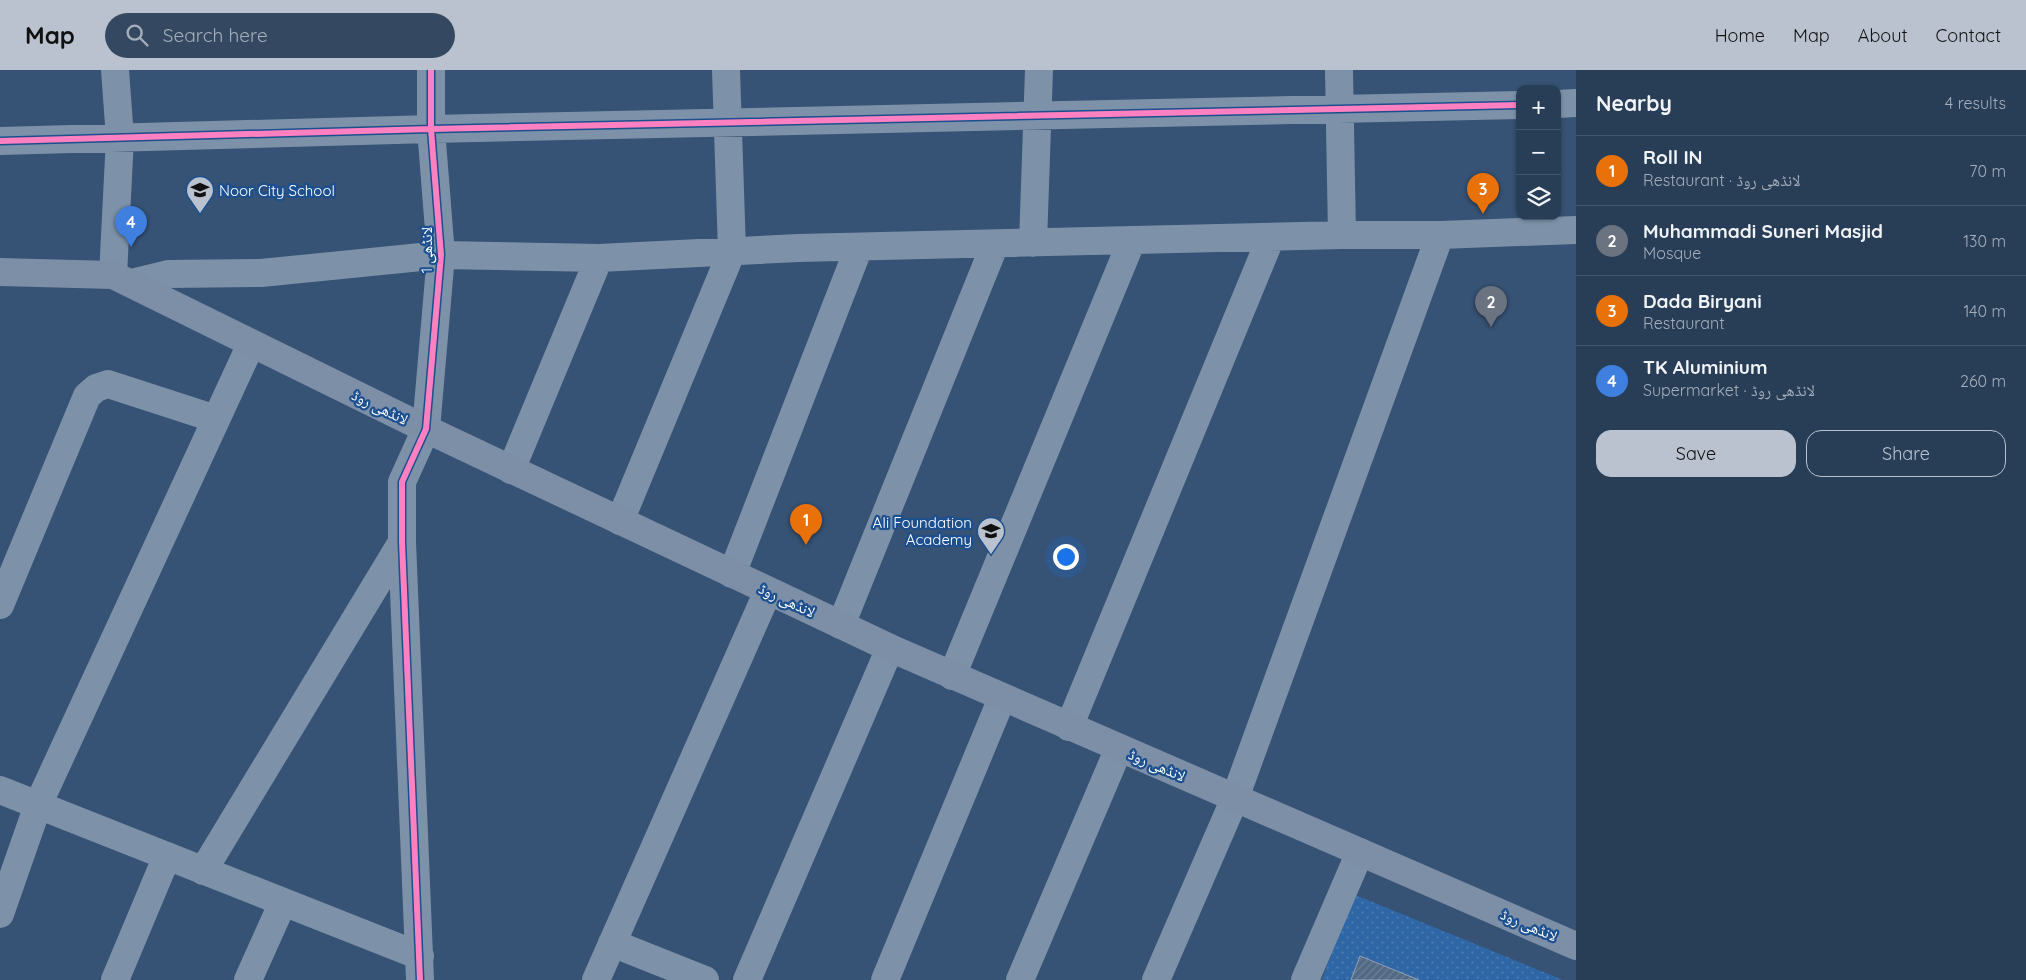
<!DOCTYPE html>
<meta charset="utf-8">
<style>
body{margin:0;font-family:Quicksand,"Noto Naskh Arabic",sans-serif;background:#344961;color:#f1f3f6}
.controls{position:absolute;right:15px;top:15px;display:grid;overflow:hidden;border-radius:10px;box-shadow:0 1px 4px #0004}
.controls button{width:45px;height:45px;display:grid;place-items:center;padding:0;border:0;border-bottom:1px solid #44576d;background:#283e57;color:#f1f3f6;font:25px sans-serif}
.you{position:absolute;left:1065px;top:486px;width:18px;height:18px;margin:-12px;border:4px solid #fff;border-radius:50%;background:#1a73e8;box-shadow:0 0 0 8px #1a73e833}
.badge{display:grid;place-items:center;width:32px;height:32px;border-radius:50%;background:#b9c2ce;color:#fff;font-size:16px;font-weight:700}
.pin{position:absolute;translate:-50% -41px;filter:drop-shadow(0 1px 2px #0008)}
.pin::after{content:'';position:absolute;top:26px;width:18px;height:15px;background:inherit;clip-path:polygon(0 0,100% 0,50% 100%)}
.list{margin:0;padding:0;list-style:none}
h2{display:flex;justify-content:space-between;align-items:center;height:65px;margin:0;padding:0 20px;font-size:21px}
h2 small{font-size:16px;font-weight:400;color:#a5aeba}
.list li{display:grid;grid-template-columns:32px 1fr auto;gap:15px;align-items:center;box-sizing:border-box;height:70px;padding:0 20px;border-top:1px solid #44576d}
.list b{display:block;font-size:19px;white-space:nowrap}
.list p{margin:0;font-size:16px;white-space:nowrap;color:#a5aeba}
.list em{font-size:16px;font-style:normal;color:#a5aeba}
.actions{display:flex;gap:10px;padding:15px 20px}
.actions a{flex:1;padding:11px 0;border:1px solid #b9c2ce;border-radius:15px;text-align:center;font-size:18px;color:#b9c2ce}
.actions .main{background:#b9c2ce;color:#111}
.icon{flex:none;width:28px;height:28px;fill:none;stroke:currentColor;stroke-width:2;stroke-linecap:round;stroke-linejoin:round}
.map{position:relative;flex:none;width:1576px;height:910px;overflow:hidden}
header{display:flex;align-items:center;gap:30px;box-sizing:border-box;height:70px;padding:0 25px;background:#b9c2ce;color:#111}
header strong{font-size:24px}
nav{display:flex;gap:28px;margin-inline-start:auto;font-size:18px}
.search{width:350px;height:45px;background:#344961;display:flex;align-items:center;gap:12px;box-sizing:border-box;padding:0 18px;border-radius:28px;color:#a5aeba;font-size:19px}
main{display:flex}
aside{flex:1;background:#283e57}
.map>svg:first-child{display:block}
</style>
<header>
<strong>Map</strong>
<div class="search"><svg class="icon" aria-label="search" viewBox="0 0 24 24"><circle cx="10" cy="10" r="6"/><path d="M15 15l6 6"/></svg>Search here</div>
<nav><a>Home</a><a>Map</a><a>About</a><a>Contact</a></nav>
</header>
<main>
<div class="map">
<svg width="1576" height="910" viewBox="0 0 1576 910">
<defs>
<pattern id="grass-dots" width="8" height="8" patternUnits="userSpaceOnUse" patternTransform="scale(1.25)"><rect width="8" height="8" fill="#2f66a5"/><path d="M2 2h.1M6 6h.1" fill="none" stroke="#4e7db2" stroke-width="1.8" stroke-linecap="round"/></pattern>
<pattern id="building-hatch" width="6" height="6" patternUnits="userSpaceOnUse" patternTransform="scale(1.25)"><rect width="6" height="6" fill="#526984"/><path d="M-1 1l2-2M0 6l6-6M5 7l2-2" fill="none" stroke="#6c8096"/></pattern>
</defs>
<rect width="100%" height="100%" fill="#365274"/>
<path fill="url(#grass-dots)" d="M 1353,824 L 1563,910 L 1322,910 Z"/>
<path fill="url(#building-hatch)" stroke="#92a2b6" d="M 1360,886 L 1419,910 L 1351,910 Z"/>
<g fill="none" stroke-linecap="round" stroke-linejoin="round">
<path stroke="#7d92a8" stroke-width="28" d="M 1339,0 L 1342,165
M 1557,34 L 1576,33
M 0,71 L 431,59 L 1520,35
M 1033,173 L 1039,0
M 113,205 L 120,68 L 115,0
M 131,213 L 168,204 L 261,203 L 441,185 L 599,188 L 798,178 L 1342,165 L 1440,165 L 1576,160
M 511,400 L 599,188
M 620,451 L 732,181 L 726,0
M 732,504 L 859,177
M 0,535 L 87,326 L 96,318 L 108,314 L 216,349
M 841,555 L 995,174
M 952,606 L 1132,170
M 1069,657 L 1271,167
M 0,720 L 420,886
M 203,801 L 402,472
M 0,844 L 38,735 L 251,274
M 612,873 L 705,910
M 115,910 L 167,786
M 248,910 L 283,832
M 420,910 L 402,472 L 402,412 L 426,359 L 441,185 L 431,59 L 431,0
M 596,910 L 768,521
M 747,910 L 890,578
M 885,910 L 1002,628
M 1020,910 L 1119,678
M 1156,910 L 1235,728 L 1440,165
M 1305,910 L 1360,782"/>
<path stroke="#7d8ea7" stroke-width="28" d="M 0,202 L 113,205 L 426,359 L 890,578 L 1576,876"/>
<g stroke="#1b4f8f" stroke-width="9">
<path id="cycleway" d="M 0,71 L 431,59 L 1520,35
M 420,910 L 402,472 L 402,412 L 426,359 L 441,185 L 431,59 L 431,0"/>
</g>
<use href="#cycleway" stroke="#ff80c0" stroke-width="6"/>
</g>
<defs>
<g id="school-pin" transform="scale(1.4375)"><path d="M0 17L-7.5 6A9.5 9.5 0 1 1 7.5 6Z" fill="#b9c2ce" stroke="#1b4f8f"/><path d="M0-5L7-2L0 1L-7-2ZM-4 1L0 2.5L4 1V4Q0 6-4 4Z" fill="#111"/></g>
</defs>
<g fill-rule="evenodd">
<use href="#school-pin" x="200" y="120"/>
<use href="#school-pin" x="991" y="461"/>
</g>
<g text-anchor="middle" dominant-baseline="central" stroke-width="4.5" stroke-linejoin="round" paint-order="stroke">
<g font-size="15" fill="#fff" stroke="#1b4f8f" text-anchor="start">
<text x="219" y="120">Noor City School</text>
<text x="972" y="452" text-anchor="end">AIi Foundation<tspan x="972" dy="17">Academy</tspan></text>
</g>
<g font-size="15" fill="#fff" stroke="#1b4f8f">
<text transform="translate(426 180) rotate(-90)">لانڈھی 1</text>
<text transform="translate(380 337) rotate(26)">لانڈھی روڈ</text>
<text transform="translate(787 530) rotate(25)">لانڈھی روڈ</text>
<text transform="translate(1157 695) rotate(23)">لانڈھی روڈ</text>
<text transform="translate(1529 855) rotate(23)">لانڈھی روڈ</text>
</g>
</g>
</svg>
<div class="controls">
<button>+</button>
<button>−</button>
<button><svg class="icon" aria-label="layers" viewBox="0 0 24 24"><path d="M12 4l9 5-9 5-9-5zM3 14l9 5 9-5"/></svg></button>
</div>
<div class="you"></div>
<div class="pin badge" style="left:806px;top:475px;background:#e8710a">1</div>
<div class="pin badge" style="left:1491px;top:257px;background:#6b7280">2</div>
<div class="pin badge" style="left:1483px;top:144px;background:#e8710a">3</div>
<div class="pin badge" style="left:131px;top:177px;background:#3f7fe0">4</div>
</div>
<aside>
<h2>Nearby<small>4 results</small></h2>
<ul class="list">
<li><span class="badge" style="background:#e8710a">1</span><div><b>Roll IN</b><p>Restaurant · لانڈھی روڈ</p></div><em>70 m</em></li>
<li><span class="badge" style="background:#6b7280">2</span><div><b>Muhammadi Suneri Masjid</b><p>Mosque</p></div><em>130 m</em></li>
<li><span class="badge" style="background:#e8710a">3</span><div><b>Dada Biryani</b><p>Restaurant</p></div><em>140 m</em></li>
<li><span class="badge" style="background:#3f7fe0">4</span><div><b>TK Aluminium</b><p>Supermarket · لانڈھی روڈ</p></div><em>260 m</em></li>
</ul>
<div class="actions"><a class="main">Save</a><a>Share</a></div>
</aside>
</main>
